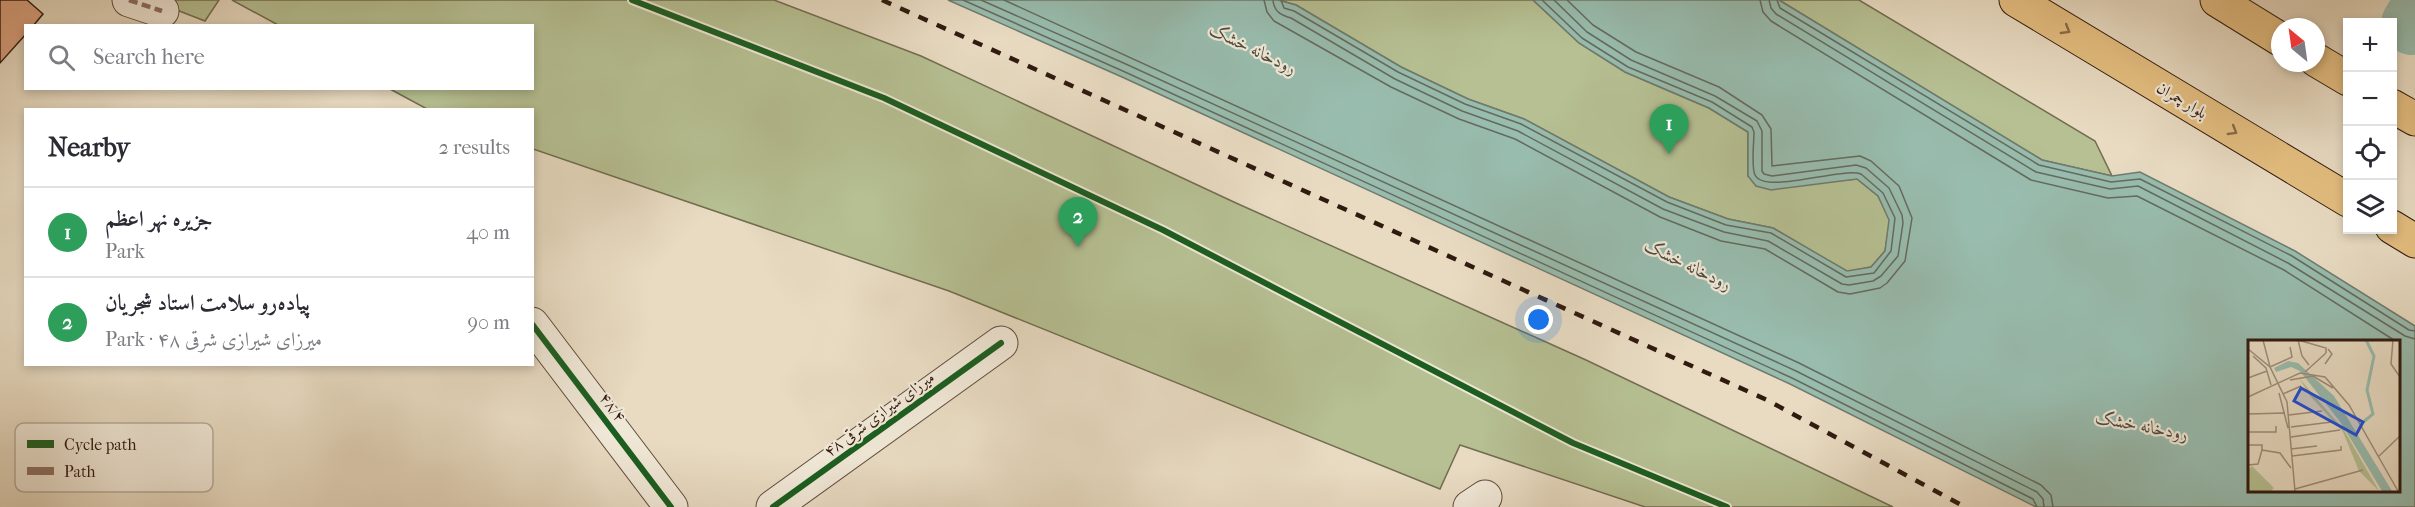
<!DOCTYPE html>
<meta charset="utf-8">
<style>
body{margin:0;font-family:"IM FELL French Canon",Amiri,serif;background:#f2f2f3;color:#2b2b33}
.controls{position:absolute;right:18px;top:18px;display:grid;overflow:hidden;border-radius:0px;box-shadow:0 3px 9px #0003}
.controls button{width:54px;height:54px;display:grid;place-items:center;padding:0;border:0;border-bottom:2px solid #e1e1e2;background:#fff;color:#2b2b33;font:30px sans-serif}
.compass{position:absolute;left:2271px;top:18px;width:54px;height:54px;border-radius:50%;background:#fff;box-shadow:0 3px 9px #0003;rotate:331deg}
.you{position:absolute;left:1539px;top:320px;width:21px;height:21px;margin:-15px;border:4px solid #fff;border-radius:50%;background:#1a73e8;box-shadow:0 0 0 9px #1a73e833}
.badge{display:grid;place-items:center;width:39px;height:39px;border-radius:50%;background:#0f766e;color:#fff;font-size:20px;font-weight:700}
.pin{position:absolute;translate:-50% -50px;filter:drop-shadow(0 2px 3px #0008)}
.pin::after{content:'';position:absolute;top:32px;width:21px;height:18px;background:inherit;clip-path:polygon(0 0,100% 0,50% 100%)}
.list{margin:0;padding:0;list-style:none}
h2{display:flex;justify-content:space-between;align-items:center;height:78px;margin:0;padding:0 24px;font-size:26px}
h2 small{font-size:20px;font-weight:400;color:#7c7c81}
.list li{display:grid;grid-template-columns:39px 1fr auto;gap:18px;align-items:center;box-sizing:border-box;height:90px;padding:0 24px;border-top:2px solid #e1e1e2}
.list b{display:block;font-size:22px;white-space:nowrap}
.list p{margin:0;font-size:20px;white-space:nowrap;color:#7c7c81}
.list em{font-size:20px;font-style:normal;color:#7c7c81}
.icon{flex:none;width:33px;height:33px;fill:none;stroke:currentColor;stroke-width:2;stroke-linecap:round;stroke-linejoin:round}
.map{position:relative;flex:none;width:2415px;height:507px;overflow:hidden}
.search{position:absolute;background:#fff;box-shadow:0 3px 9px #0003;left:24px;top:24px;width:510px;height:66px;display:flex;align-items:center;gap:15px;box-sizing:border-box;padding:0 21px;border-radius:0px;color:#7c7c81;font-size:22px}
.panel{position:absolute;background:#fff;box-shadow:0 3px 9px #0003;left:24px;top:108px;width:510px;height:258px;border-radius:0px}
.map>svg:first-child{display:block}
</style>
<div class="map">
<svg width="2415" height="507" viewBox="0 0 2415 507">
<rect width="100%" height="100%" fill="#e8dbc2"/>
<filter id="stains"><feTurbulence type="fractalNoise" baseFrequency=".00333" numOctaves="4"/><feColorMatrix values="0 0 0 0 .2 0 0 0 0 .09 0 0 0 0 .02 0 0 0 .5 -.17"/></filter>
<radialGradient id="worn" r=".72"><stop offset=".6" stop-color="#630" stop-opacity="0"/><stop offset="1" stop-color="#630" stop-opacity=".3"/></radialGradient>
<path fill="#b6c093" stroke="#736d51" stroke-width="1.5" d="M 151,0 L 219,0 L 205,21 Z
M 232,0 L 774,0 L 921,56 L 1236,203 L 1586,360 L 1893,507 L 1645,507 L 1460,445 L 1440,489 L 949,291 L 533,149 L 532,110 L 427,109 L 390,89 L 532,88 L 532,26 L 278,25 Z
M 1278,0 L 1533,0 L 1579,43 L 1625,72 L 1709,108 L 1748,132 L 1748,176 L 1833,181 L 1857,179 L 1878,196 L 1890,220 L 1885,251 L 1871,267 L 1847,272 L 1773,228 L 1728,219 L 1669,197 L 1524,119 L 1468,99 L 1401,67 L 1296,5 Z
M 1779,0 L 1859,0 L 2095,141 L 2112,176 L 2042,160 Z"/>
<path fill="#98bcae" stroke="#6e7b6e" stroke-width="1.5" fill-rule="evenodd" d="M 948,0 L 1278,0 L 1296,5 L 1401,67 L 1468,99 L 1524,119 L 1669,197 L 1728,219 L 1773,228 L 1847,271 L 1871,267 L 1885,251 L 1889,220 L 1878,196 L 1857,179 L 1771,190 L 1756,186 L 1748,176 L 1748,132 L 1709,108 L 1625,72 L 1579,43 L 1533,0 L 1779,0 L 2042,160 L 2112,176 L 2140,172 L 2295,251 L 2415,326 L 2415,507 L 2036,507 L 1790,384 L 1122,77 ZM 2250,342 L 2398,342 L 2398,490 L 2250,490 Z"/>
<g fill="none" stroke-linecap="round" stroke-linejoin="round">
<path stroke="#646b5e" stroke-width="1.5" d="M 963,0 L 1125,72 L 1792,378 L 2033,499 L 2037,507
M 981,0 L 1128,65 L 1796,371 L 2037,492 L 2043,499 L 2044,507
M 1004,0 L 1799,363 L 2041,485 L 2051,495 L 2053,507
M 1264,0 L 1267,12 L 1274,21 L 1391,87 L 1459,119 L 1515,139 L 1660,217 L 1721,241 L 1765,249 L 1838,292 L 1850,294 L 1880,288 L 1887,283 L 1905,261 L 1912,218 L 1899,186 L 1871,161 L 1860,156 L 1772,166 L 1771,129 L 1762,115 L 1719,87 L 1636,52 L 1593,25 L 1567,0
M 1273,0 C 1274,12 1281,15 1291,18 L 1395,79 L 1462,111 L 1518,131 L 1663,209 L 1724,232 L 1768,241 L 1842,284 L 1849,285 L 1873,281 L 1881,276 L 1898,256 L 1903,223 L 1902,215 L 1889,188 L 1866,168 L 1856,165 L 1772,176 L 1764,174 L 1762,171 L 1762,131 L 1757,121 L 1715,96 L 1631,60 L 1587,32 L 1554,0
M 1281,0 L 1284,8 L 1294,11 L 1398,72 L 1465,104 L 1521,124 L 1667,202 L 1726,225 L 1771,233 L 1846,277 L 1874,273 L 1891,251 L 1895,218 L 1883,193 L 1861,174 C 1841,167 1765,195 1755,175 C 1751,167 1754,142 1754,132 L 1752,127 L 1712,102 L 1628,67 L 1582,38 L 1542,0
M 1760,0 L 1763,12 L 1771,21 L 2031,180 L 2108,198 L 2137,196 L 2284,270 L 2397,342
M 1769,0 L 1771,8 L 1776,14 L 2036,172 L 2110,189 L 2138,186 L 2288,263 L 2405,336 L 2415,339
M 1777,0 L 1780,8 L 2039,165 L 2111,182 L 2140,179 L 2292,256 L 2409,330 L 2415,331"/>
<path stroke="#98bcae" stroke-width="62" d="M 2412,24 L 2415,19"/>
</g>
<path fill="#dba280" stroke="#301a0f" stroke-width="1.5" d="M 0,0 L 27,0 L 43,14 L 33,26 L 26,26 L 26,34 L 0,63 Z"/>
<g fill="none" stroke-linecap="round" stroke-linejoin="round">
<g stroke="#5e4a3c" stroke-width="35">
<path id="street" d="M 129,0 L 162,11
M 532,324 L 671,507
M 773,507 L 1001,343
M 1470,507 L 1485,497"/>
</g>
<g stroke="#301a0f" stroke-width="35">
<path id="primary" d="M 2016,0 L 2348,200
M 2217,0 L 2280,39
M 2316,60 L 2348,79
M 2392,106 L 2415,119
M 2392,227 L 2415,241"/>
</g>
<use href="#street" stroke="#f0e8d7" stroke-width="33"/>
<use href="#primary" stroke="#e4be81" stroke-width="33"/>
<path stroke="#301a0f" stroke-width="4.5" stroke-dasharray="10 10" stroke-linecap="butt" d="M 882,0 L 1767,400 L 1965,507"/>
<path stroke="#8d6e63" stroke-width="4.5" stroke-dasharray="9 4.5" stroke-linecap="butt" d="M 129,0 L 162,11"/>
<g stroke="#f0e8d7" stroke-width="10">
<path id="cycleway" d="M 632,0 L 884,98 L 1163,230 L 1573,443 L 1727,507
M 532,324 L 671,507
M 773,507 L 1001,343"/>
</g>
<use href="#cycleway" stroke="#1b5e20" stroke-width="6"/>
</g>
<defs><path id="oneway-chevron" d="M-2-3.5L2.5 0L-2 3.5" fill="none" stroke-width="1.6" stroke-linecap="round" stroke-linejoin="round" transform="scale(1.5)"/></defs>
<g stroke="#8a6c48">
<use href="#oneway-chevron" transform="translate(2066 30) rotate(31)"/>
<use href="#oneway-chevron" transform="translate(2233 131) rotate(31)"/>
</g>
<g text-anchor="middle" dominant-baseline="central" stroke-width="4.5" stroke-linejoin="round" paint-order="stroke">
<g font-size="16" fill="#301a0f" stroke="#f0e8d7">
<text transform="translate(2182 100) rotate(31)">بلوار چمران</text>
<text transform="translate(613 407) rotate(53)">۴۸/۴</text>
<text transform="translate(879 414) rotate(-36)">۴۸ میرزای شیرازی شرقی</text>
</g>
<g font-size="18" font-style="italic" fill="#4f4b3f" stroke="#f0e8d7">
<text transform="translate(1253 49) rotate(26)">رودخانه خشک</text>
<text transform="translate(1688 265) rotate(26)">رودخانه خشک</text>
<text transform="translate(2142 426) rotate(11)">رودخانه خشک</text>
</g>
</g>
<g transform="translate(2248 340)">
<rect width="152" height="152" fill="#e8dbc2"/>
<path d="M 51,38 L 96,90 L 131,151 L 111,131 L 95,92 L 63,57 ZM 4,126 L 26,148 L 23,151 L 0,151 L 0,130 Z" fill="#b6c093"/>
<path d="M 40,21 L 50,23 L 86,56 L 144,151 L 134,151 L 93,83 L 52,31 L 43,27 L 28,32 L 26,28 Z" fill="#98bcae"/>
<path fill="none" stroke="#98bcae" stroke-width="3" d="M 114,83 L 125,74 L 119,50 L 126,16 L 118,0"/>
<path fill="none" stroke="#9e8e7a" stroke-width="1.5" d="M 15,0 L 22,27 L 44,17 L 42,7M 50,0 L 78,8 L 78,13M 50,0 L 54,16 L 61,25M 145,0 L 143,24 L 152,37M 0,9 L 22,27 L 39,62 L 47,151M 5,16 L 18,28 L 23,45M 77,24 L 84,14 L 80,9M 57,32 L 78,13M 0,38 L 19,31M 42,40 L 65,36 L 85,48M 31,53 L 40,88M 35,54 L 53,46M 0,57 L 52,33 L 77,37 L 101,65 L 150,151M 0,74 L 37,73M 41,75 L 74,71M 43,87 L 84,82M 0,92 L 28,92 L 28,86M 43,97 L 92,90M 0,105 L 14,105 L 14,110 L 10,124 L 0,125M 43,109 L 69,106M 14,110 L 32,113 L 43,128M 44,116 L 93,110 L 93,106M 130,117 L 152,96M 47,149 L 115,130"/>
<path fill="#1d4ed8" fill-opacity="0.15" stroke="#1d4ed8" stroke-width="3" d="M 53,48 L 115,82 L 108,95 L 46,61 Z"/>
<rect width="152" height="152" fill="none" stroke="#301a0f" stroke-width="3"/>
</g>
<rect x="15" y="423" width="198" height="69" rx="9" fill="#f0e8d7" stroke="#b6aa9b" stroke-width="1.5"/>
<rect x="27" y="440" width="27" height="8" fill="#1b5e20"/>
<rect x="27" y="467" width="27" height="8" fill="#8d6e63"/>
<g font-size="16" fill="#301a0f">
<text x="64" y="450">Cycle path</text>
<text x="64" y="477">Path</text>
</g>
<rect width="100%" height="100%" filter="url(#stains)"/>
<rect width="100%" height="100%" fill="url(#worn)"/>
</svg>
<div class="controls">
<button>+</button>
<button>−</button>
<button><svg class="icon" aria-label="locate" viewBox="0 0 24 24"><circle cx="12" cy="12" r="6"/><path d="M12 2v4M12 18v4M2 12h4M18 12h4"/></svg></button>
<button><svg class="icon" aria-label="layers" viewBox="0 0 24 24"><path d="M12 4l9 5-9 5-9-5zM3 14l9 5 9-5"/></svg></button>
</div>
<svg class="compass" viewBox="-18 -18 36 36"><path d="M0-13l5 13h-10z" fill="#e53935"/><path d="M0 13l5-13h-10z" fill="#7c7c81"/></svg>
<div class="you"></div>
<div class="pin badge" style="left:1669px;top:154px;background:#2e9e5b">1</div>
<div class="pin badge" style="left:1078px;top:247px;background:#2e9e5b">2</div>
<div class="search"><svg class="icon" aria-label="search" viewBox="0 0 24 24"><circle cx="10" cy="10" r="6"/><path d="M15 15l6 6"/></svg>Search here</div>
<section class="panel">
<h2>Nearby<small>2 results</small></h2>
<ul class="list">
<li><span class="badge" style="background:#2e9e5b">1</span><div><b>جزیره نهر اعظم</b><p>Park</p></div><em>40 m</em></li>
<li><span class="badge" style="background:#2e9e5b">2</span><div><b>پیاده‌رو سلامت استاد شجریان</b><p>Park · ۴۸ میرزای شیرازی شرقی</p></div><em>90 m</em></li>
</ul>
</section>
</div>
